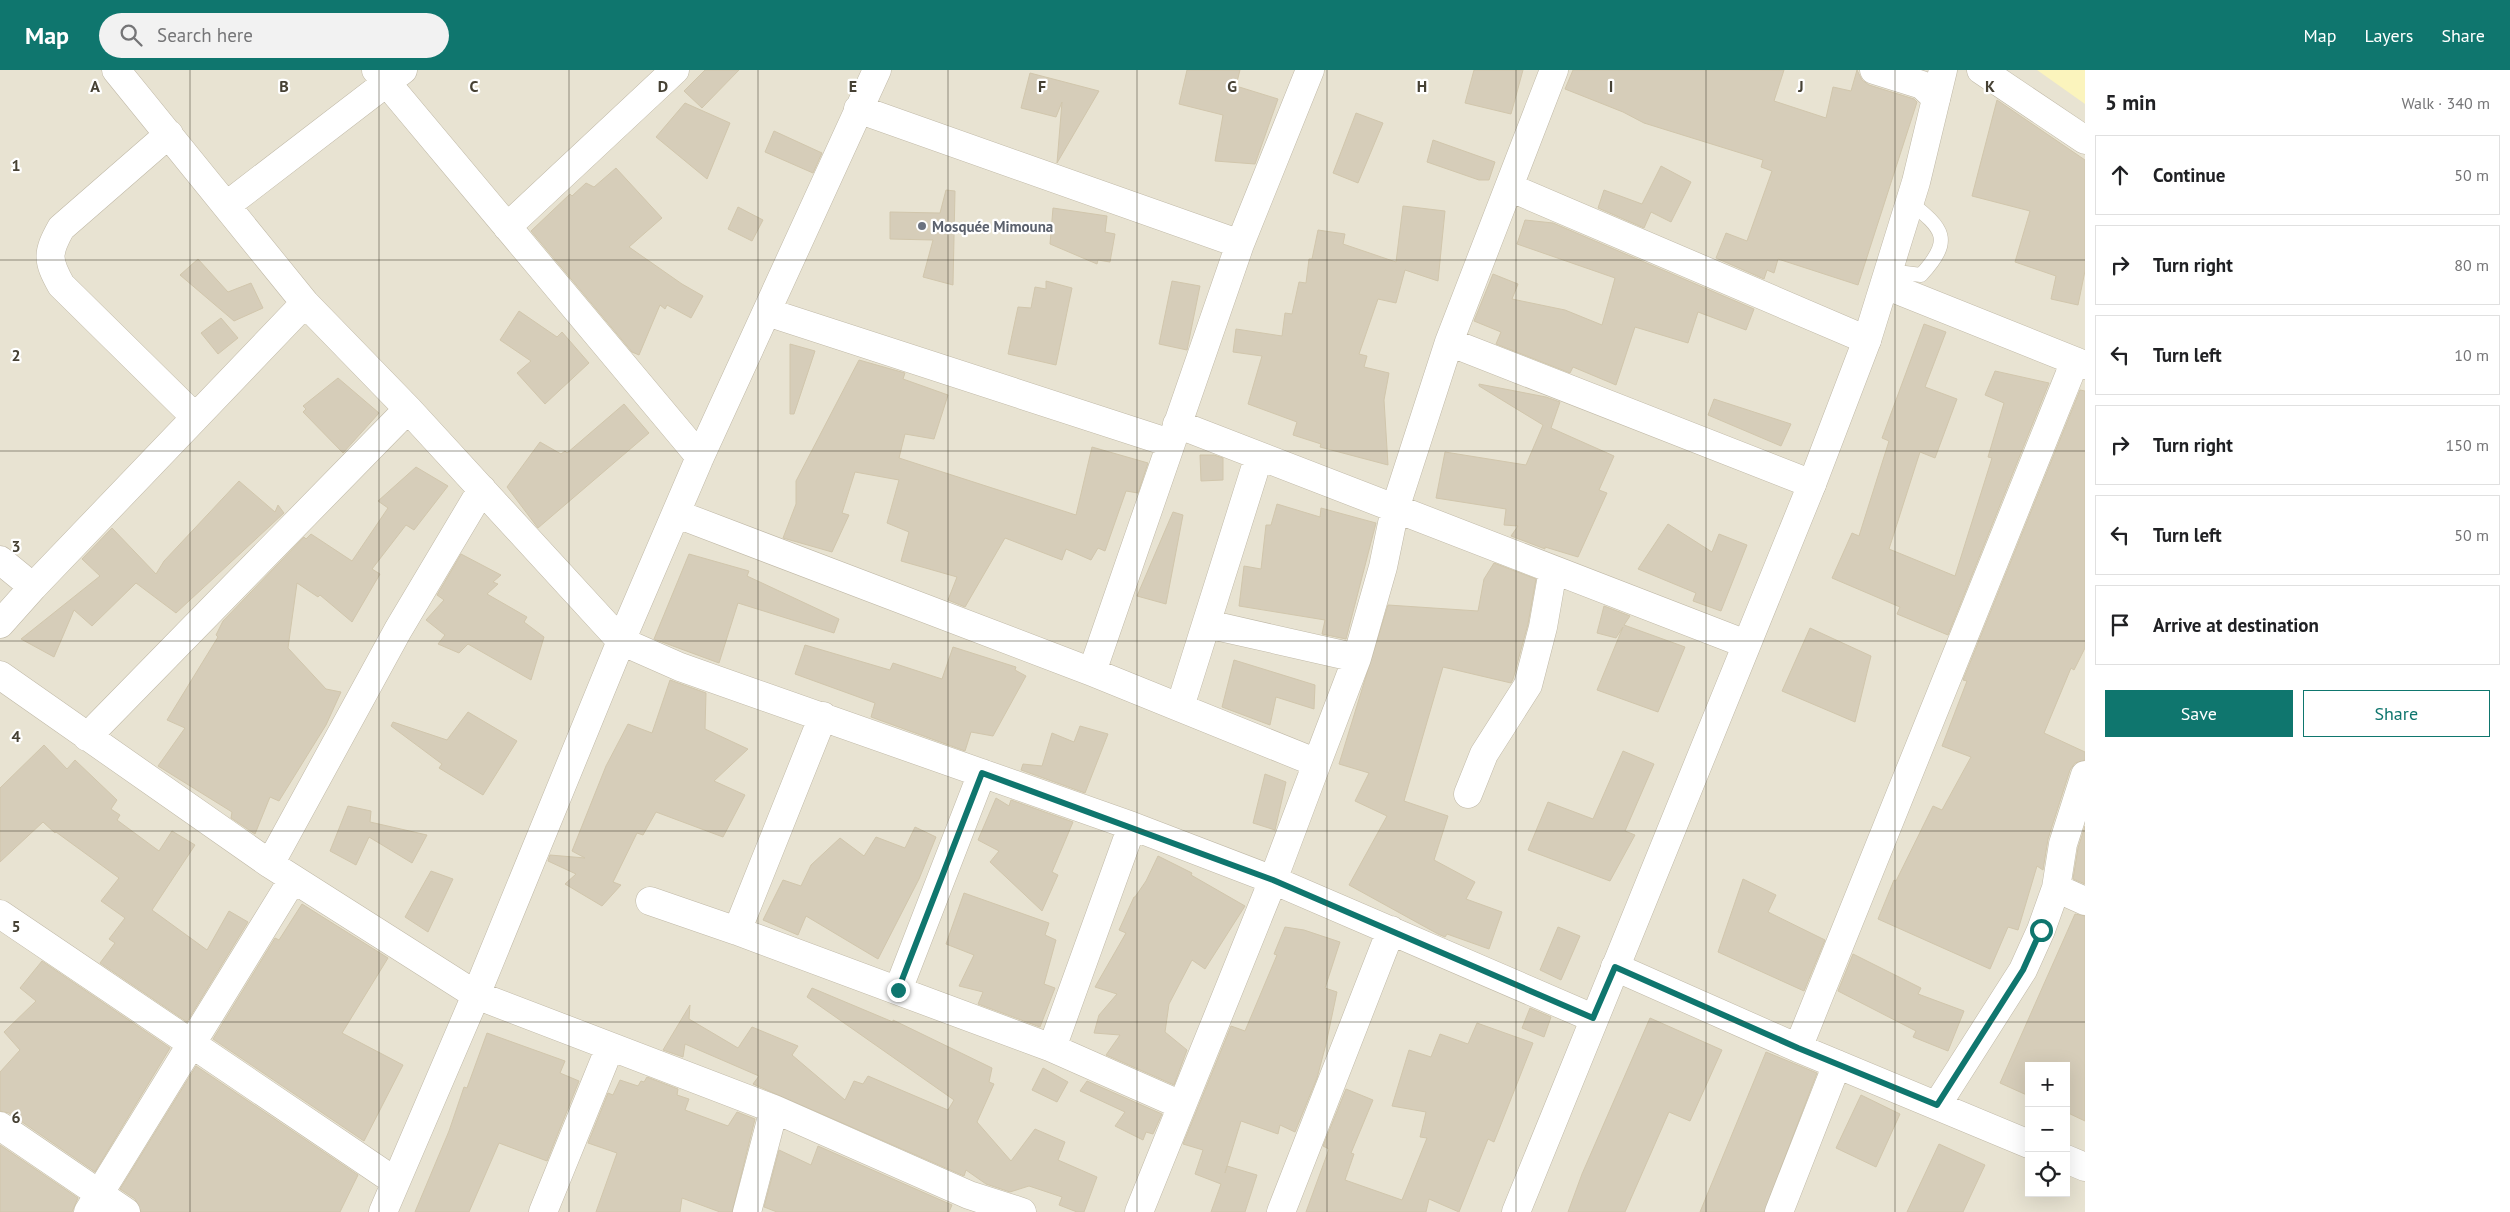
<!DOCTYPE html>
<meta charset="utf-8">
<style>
body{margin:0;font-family:"PT Sans",sans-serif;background:#f2f2f2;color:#202124}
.controls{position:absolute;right:15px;bottom:15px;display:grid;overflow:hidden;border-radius:0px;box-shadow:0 5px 20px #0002}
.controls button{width:45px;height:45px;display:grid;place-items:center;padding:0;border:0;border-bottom:1px solid #e0e0e0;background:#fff;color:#202124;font:25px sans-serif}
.stop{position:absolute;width:15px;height:15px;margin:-11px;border:4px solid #0f766e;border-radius:50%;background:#fff}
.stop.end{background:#0f766e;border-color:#fff;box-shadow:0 1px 5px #0008}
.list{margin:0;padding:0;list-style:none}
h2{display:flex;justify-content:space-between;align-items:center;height:65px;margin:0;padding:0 20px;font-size:21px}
h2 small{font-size:16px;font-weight:400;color:#757577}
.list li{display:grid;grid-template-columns:32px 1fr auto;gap:15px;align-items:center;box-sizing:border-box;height:80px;margin:0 10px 10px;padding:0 10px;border:1px solid #e0e0e0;border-radius:0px}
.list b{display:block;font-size:19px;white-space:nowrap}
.list em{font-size:16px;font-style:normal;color:#757577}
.actions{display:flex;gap:10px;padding:15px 20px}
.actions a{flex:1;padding:11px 0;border:1px solid #0f766e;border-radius:0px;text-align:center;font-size:18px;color:#0f766e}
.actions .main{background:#0f766e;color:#fff}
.icon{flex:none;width:28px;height:28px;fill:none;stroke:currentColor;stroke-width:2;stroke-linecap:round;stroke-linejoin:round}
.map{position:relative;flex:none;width:2085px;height:1142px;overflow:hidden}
header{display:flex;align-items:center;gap:30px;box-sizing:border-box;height:70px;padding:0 25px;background:#0f766e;color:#fff}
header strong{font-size:24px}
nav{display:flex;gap:28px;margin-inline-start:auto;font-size:18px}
.search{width:350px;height:45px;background:#f2f2f2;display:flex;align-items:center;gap:12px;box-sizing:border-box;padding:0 18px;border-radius:28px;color:#757577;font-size:19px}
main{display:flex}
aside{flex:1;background:#fff}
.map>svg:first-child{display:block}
</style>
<header>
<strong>Map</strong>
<div class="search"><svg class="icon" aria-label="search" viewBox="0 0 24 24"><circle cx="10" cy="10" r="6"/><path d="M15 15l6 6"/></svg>Search here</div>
<nav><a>Map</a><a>Layers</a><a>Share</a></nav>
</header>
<main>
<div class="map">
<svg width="2085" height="1142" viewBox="0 0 2085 1142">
<rect width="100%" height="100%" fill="#f4f1e5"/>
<path fill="#e8e3d2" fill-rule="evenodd" d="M 0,0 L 2085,0 L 2085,1142 L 0,1142 ZM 2029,996 L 2066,996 L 2066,1123 L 2029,1123 Z"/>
<path fill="#fbf4bd" d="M 2037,0 L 2085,0 L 2085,34 Z"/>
<path fill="#d6cdb9" stroke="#d1c6ac" d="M 705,0 L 739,0 L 702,38 L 684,21 Z
M 1187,0 L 1240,0 L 1236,16 L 1278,29 L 1255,94 L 1215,91 L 1223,45 L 1179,34 Z
M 1474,0 L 1523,0 L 1511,44 L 1465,33 Z
M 1573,0 L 1784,0 L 1774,31 L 1826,48 L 1833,17 L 1851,21 L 1857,0 L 1862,10 L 1869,15 L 1914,29 L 1917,32 L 1858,215 L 1778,189 L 1774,203 L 1767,200 L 1764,209 L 1716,188 L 1726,163 L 1747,171 L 1772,101 L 1761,97 L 1763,90 L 1644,53 L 1623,42 L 1565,19 Z
M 1030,3 L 1099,21 L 1057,93 L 1062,32 L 1056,47 L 1021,38 Z
M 1997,30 L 2085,90 L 2085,201 L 2078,235 L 2051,229 L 2056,206 L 2015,192 L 2030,141 L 1972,126 Z
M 685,33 L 730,53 L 707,109 L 656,67 Z
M 1356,43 L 1383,53 L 1358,113 L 1333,103 Z
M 774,61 L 822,83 L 813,103 L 765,82 Z
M 1433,70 L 1495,92 L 1489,110 L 1479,110 L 1427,92 Z
M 1661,96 L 1691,112 L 1671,152 L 1651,142 L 1644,158 L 1598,138 L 1604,120 L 1642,134 Z
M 616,98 L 662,148 L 629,177 L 682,214 L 703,226 L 691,248 L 667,235 L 665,239 L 660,235 L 639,285 L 632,282 L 531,161 L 570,124 L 572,126 L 586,113 L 594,117 Z
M 946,120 L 955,121 L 953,215 L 923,207 L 933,170 L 890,169 L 890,142 L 940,143 Z
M 1403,136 L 1445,141 L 1438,211 L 1405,200 L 1396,233 L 1378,229 L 1359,284 L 1367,286 L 1364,297 L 1389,303 L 1384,330 L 1388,395 L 1320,377 L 1321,374 L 1293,365 L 1297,352 L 1248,334 L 1262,286 L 1233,282 L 1236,259 L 1282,266 L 1285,243 L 1292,244 L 1299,212 L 1306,213 L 1309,189 L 1312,189 L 1318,160 L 1345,164 L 1343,174 L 1396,192 Z
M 738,137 L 763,150 L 752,171 L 728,159 Z
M 1053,138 L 1107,146 L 1105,162 L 1115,164 L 1110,192 L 1098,190 L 1097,194 L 1050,174 Z
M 1525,150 L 1553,153 L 1754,239 L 1746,260 L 1698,242 L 1688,273 L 1635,257 L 1616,315 L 1573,297 L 1570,303 L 1496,274 L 1501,262 L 1474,251 L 1493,204 L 1518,214 L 1512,229 L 1565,240 L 1602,255 L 1615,208 L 1517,174 Z
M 198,189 L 228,222 L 251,213 L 263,238 L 234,251 L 180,205 Z
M 1046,211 L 1072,218 L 1056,295 L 1008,284 L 1018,237 L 1031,238 L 1035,217 L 1046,219 Z
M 1172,211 L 1200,216 L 1187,280 L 1159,274 Z
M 519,241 L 557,267 L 562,262 L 589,293 L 545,334 L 517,303 L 531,291 L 500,270 Z
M 221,248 L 238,268 L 218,284 L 201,263 Z
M 1924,254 L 1946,262 L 1925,317 L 1957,329 L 1935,388 L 1920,382 L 1889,479 L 1955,506 L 1992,388 L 1988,387 L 2004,333 L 1985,325 L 1995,301 L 2049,313 L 1948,565 L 1897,544 L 1900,537 L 1832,508 L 1852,463 L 1859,466 L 1889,371 L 1882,368 Z
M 790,274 L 815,281 L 794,344 L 790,344 Z
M 859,290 L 905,303 L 903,309 L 948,325 L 934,369 L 905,364 L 899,388 L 1076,445 L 1092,377 L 1148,393 L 1138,423 L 1126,421 L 1105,481 L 1098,478 L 1091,490 L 1066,479 L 1062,490 L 1005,468 L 965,537 L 948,530 L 957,507 L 901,491 L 909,462 L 887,453 L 899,410 L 855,402 L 842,443 L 849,445 L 832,482 L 783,468 L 796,434 L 796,411 Z
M 338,308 L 379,343 L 343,383 L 303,342 L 306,339 L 303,336 Z
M 1479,314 L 1546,327 L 1560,332 L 1551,358 L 1614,386 L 1599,420 L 1607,423 L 1578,487 L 1545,477 L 1545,479 L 1511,466 L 1518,456 L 1504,455 L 1506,439 L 1436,428 L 1445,382 L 1526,395 L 1543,355 L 1479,316 Z
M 2080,320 L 2085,321 L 2085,578 L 2074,600 L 2071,598 L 2044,663 L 2085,682 L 2085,690 L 2075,693 L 2070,700 L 2048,769 L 2043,800 L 2037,796 L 2018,860 L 2008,857 L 1990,899 L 1878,849 L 1894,810 L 1896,811 L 1933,736 L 1942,740 L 1971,687 L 1942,676 L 1967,611 L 1963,610 Z
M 1714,329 L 1791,354 L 1781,376 L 1708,345 Z
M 624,334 L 649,363 L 538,458 L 507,417 L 540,372 L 561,384 L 565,381 L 567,383 Z
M 1200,385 L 1214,385 L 1223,388 L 1223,410 L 1201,411 Z
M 416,397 L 448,416 L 414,460 L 406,455 L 372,499 L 380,504 L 352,552 L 320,525 L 318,527 L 297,513 L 288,578 L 326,619 L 341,622 L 326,655 L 279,731 L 270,727 L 255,764 L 231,748 L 232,742 L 158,696 L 185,658 L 167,650 L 218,567 L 216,565 L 223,551 L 304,467 L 306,469 L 311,464 L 352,491 L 388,438 L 378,431 Z
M 239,411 L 275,442 L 278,435 L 284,443 L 176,543 L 136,513 L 92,556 L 74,540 L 54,587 L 21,569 L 100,506 L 82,489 L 112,458 L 156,504 L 164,491 Z
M 1277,434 L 1320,447 L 1321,438 L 1376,453 L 1346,569 L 1322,564 L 1325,550 L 1239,536 L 1244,496 L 1261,499 L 1266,455 L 1271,455 Z
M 1173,442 L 1183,445 L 1166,534 L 1137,526 Z
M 1668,454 L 1712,482 L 1719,464 L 1747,475 L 1721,541 L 1693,531 L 1696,523 L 1638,499 Z
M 461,484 L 501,505 L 493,512 L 498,514 L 487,524 L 527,547 L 524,552 L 544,567 L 531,610 L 468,574 L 459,583 L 438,574 L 445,565 L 426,550 L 444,530 L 437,525 Z
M 689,484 L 749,501 L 747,506 L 839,549 L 834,563 L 738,533 L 719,593 L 654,569 Z
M 1494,493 L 1536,509 L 1528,554 L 1513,609 L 1511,613 L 1443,597 L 1404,731 L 1448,746 L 1434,790 L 1475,812 L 1466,829 L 1502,842 L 1489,879 L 1447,864 L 1445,867 L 1438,864 L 1349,815 L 1387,746 L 1355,731 L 1369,703 L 1339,694 L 1388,535 L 1478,541 L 1484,509 Z
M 1604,536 L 1630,546 L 1624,555 L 1685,577 L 1658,642 L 1597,620 L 1623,557 L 1616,568 L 1597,563 Z
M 1810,558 L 1871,586 L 1855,652 L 1782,621 Z
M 805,575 L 890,600 L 893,593 L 942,609 L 953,577 L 1016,597 L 1015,600 L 1026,606 L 993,666 L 971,662 L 965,681 L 871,647 L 875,633 L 795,604 Z
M 1234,590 L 1315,615 L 1314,639 L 1276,627 L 1270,655 L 1222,637 Z
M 670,610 L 706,623 L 705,659 L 748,679 L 714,711 L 745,725 L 723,767 L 656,742 L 643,765 L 637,763 L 613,812 L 621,815 L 602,836 L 565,814 L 576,804 L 548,791 L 550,785 L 585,788 L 572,781 L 606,696 L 628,654 L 652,663 Z
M 468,642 L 517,671 L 483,725 L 439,698 L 442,694 L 391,656 L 393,652 L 447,670 Z
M 1080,656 L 1108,664 L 1085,723 L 1021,700 L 1023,694 L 1042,696 L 1052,663 L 1074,672 Z
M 44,675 L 67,699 L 75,690 L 117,730 L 111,739 L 120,745 L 117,750 L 159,781 L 172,761 L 195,775 L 152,840 L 207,880 L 229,841 L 248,852 L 187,952 L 100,893 L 115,873 L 109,869 L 125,848 L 101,831 L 119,808 L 56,762 L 55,763 L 43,752 L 0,792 L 0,718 Z
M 1623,681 L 1654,694 L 1625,761 L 1635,765 L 1610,811 L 1528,780 L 1548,732 L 1593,749 Z
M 1265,704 L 1286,712 L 1275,760 L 1253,753 Z
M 996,728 L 1009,736 L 1011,730 L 1073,752 L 1052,802 L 1058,805 L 1042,841 L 990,792 L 999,781 L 978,770 Z
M 348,736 L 371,741 L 370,752 L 427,765 L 412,793 L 369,767 L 356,795 L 330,781 Z
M 2085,756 L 2085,814 L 2073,809 L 2078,778 Z
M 915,757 L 936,767 L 919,809 L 878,889 L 806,846 L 798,865 L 763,850 L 783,810 L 801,816 L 811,795 L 840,768 L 864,786 L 876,767 L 905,778 Z
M 1158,786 L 1192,803 L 1191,805 L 1245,836 L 1205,899 L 1192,890 L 1169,934 L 1165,962 L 1187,980 L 1174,1015 L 1106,985 L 1120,965 L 1094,963 L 1099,945 L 1117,924 L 1095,917 L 1126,863 L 1119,860 L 1134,827 L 1135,827 L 1146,811 Z
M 431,801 L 453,809 L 428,862 L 405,847 Z
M 1743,809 L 1776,825 L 1768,842 L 1825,870 L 1804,921 L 1718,882 Z
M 964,823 L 1049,853 L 1045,865 L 1056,870 L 1044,914 L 1055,918 L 1040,957 L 978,934 L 983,922 L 959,916 L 974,885 L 946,874 Z
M 302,834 L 388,888 L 342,963 L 403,995 L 364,1071 L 213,969 L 275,868 L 279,870 Z
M 2075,844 L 2085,846 L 2085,1051 L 2066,1042 L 2066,996 L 2029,996 L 2029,1026 L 2000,1013 Z
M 1285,857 L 1304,860 L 1340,872 L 1325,918 L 1337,922 L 1326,974 L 1317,1008 L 1295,1062 L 1280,1055 L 1278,1064 L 1241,1051 L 1225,1103 L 1227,1096 L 1257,1105 L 1245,1142 L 1211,1142 L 1221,1114 L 1195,1104 L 1203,1080 L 1183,1074 L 1231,956 L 1245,961 L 1277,885 L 1274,884 Z
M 1558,857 L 1580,866 L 1561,910 L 1540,900 Z
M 1853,884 L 1921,918 L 1918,924 L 1964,941 L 1948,981 L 1913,967 L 1916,961 L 1838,921 Z
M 42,891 L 170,978 L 95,1102 L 9,1043 L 0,1041 L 0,1002 L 20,980 L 4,962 L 36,931 L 20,918 Z
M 812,918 L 893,952 L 893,950 L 992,998 L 989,1012 L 994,1014 L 977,1052 L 1011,1091 L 1035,1059 L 1065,1072 L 1058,1090 L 1097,1107 L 1084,1142 L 1077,1142 L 1059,1135 L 1062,1127 L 1029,1116 L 1010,1122 L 986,1114 L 966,1100 L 964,1106 L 753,1014 L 759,1006 L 685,974 L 683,987 L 663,980 L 690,935 L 689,949 L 738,978 L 752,957 L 798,976 L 792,985 L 845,1030 L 854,1011 L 863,1014 L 868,1006 L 948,1040 L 954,1030 L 807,927 Z
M 1530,938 L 1551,947 L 1544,967 L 1522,958 Z
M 1650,948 L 1722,980 L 1690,1051 L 1669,1042 L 1625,1142 L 1568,1142 L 1582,1104 Z
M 1477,953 L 1533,973 L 1494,1072 L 1488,1069 L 1459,1142 L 1429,1129 L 1426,1142 L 1306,1142 L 1329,1079 L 1323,1076 L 1346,1019 L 1373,1030 L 1351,1083 L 1354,1084 L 1345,1110 L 1402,1130 L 1427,1068 L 1420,1067 L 1426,1042 L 1392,1036 L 1409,980 L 1431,987 L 1440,964 L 1468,974 Z
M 487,963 L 565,991 L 560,1003 L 579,1011 L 547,1091 L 499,1073 L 469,1142 L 415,1142 L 449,1061 L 464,1017 L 467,1018 Z
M 1766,982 L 1817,1003 L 1764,1142 L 1700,1142 Z
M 196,996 L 358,1105 L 340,1142 L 141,1142 L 135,1129 L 120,1119 Z
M 1043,998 L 1068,1012 L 1057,1032 L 1032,1020 Z
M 647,1007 L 678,1019 L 677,1025 L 689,1029 L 685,1040 L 728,1056 L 737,1042 L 755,1049 L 732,1142 L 720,1142 L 682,1128 L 680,1142 L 596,1142 L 617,1083 L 588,1073 L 608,1023 L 613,1025 L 620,1010 L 638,1016 L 641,1011 L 644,1012 Z
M 1087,1011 L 1162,1044 L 1153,1064 L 1146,1062 L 1143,1070 L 1115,1056 L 1125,1042 L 1080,1021 Z
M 1861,1025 L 1900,1044 L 1876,1097 L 1836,1078 Z
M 1939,1074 L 1985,1095 L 1963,1142 L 1907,1142 Z
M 0,1075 L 78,1128 L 72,1142 L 0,1142 Z
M 818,1076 L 952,1135 L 949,1142 L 777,1142 L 764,1137 L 779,1080 L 811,1095 Z"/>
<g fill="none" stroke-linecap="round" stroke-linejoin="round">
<g stroke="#c0b9a7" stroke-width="15">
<path id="service" d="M 1889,201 L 1921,205 C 1954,169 1943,159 1910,132"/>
</g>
<g stroke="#c0b9a7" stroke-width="29">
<path id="minor" d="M 116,0 L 305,233 L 408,339
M 376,0 L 700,387
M 1874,0 L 1922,15 L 1936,28
M 1981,0 L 2085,70
M 858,39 L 1240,174
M 169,64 L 61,158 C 47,183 47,190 61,215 L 195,347
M 1509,117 L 1867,270
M 227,135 L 403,0
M 507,157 L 675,0
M 1885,215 L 2085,295
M 767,242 L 1170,373
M 1449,272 L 1812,414
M 1177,354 L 1746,574
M 677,444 L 1092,602 L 1317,693 L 1273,810 L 1139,1142
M 0,490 L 33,517
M 0,554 L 33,517 L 305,233
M 1207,554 L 1357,588
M 1092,602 L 1240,174 L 1310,0
M 0,605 L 270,794 L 476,925 L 774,1039 L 969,1125 L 1022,1142
M 1180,637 L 1259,386
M 87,667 L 408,339 L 621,571 L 680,597 L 1132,756
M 1317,693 L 1357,588 L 1383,497 L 1395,439 L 1449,272 L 1554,0
M 1468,724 L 1484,684 L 1528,615 L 1543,557 L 1553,500
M 270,794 L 398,560 L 482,419
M 2056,818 L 2085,831
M 650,831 L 737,861 L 1052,978 L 1181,1035
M 0,844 L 396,1112
M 737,861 L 823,646
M 1615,897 L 1798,978 L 2029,1074
M 898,920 L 982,703
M 1052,978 L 1132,756 L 1273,810 L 1593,948
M 1798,978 L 2075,291
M 1937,1035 L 2023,900 L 2041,860 L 2056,818 L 2063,774 L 2085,705
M 0,1056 L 126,1142
M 2066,1089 L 2085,1097
M 88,1142 L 293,809
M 383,1142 L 476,925 L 621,571 L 700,387 L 877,0
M 543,1142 L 610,977
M 747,1142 L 774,1039
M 1281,1142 L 1391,860
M 1779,1142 L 1837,994"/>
</g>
<g stroke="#c0b9a7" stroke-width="29">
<path id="tertiary" d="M 1516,1142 L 1812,414 L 1867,270 L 1916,112 L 1943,0"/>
</g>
<use href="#service" stroke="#fff" stroke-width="14"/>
<use href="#minor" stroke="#fff" stroke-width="28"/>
<use href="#tertiary" stroke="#fff" stroke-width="28"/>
</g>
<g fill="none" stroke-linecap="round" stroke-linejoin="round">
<path stroke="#0f766e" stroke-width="6" d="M 898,920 L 982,703 L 1273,810 L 1593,948 L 1615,897 L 1798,978 L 1937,1035 L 2023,900 L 2041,860"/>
</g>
<path fill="none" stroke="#464134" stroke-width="1" stroke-opacity="0.55" d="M 190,0 L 190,1142M 379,0 L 379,1142M 569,0 L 569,1142M 758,0 L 758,1142M 948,0 L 948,1142M 1137,0 L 1137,1142M 1327,0 L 1327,1142M 1516,0 L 1516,1142M 1706,0 L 1706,1142M 1895,0 L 1895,1142M 0,190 L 2085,190M 0,381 L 2085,381M 0,571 L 2085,571M 0,761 L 2085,761M 0,952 L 2085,952"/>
<circle fill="#6b7280" stroke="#fff" stroke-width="2" cx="922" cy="156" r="5"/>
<g text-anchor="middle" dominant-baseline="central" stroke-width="4.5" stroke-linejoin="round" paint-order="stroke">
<g font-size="15" font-weight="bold" fill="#5b616d" stroke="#fff" text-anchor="start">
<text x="932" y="156">Mosquée Mimouna</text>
</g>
</g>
<g font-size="16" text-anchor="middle" font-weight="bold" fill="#464134" stroke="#fff" stroke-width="4.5" stroke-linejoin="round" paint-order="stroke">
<text x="95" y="22">A</text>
<text x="284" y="22">B</text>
<text x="474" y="22">C</text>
<text x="663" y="22">D</text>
<text x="853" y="22">E</text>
<text x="1042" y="22">F</text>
<text x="1232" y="22">G</text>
<text x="1422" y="22">H</text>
<text x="1611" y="22">I</text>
<text x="1801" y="22">J</text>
<text x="1990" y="22">K</text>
<text x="16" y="101">1</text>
<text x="16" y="291">2</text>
<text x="16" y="482">3</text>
<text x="16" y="672">4</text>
<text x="16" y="862">5</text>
<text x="16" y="1053">6</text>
</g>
</svg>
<div class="controls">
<button>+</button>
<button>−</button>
<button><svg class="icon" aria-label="locate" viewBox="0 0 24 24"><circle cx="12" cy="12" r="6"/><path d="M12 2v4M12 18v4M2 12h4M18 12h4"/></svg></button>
</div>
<div class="stop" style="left:2041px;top:860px"></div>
<div class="stop end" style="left:898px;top:920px"></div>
</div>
<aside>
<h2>5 min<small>Walk · 340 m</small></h2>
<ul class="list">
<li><svg class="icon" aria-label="ahead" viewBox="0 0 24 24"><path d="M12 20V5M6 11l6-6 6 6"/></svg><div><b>Continue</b></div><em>50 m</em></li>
<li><svg class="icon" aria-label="right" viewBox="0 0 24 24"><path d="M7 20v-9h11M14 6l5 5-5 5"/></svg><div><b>Turn right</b></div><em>80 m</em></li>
<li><svg class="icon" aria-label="left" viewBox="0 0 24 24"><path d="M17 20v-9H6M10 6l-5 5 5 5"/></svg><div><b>Turn left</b></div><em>10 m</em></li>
<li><svg class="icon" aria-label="right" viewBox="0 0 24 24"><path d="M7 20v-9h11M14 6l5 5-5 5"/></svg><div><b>Turn right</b></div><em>150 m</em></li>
<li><svg class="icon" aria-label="left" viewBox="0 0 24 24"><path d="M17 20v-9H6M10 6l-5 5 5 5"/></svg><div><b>Turn left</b></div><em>50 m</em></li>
<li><svg class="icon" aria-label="arrive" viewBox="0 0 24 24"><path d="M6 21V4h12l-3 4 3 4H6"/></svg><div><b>Arrive at destination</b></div></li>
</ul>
<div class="actions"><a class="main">Save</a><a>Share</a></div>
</aside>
</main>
